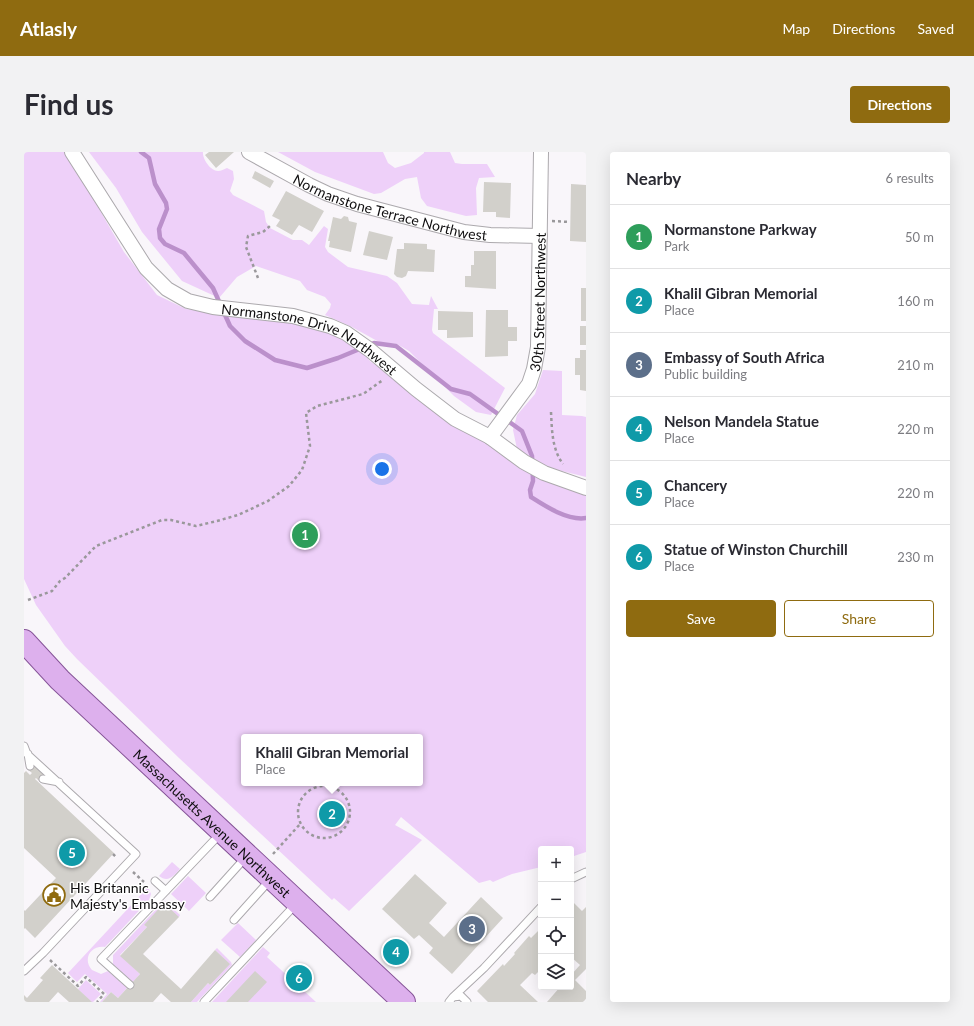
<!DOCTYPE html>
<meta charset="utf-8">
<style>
body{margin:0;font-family:Lato,sans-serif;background:#f2f2f3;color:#2b2b33}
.controls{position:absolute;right:12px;bottom:12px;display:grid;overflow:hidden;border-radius:4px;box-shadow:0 4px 16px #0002}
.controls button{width:36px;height:36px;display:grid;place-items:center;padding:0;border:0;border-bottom:1px solid #e1e1e2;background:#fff;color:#2b2b33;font:20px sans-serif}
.you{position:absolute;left:358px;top:317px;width:14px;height:14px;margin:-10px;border:3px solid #fff;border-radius:50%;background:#1a73e8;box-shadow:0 0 0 6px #1a73e833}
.badge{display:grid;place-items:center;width:26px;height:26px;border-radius:50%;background:#8f6b10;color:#fff;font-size:13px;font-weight:700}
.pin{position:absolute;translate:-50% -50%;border:2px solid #fff;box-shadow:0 1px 4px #0006}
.popup{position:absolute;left:217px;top:582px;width:182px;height:52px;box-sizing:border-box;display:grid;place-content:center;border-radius:4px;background:#fff;filter:drop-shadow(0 1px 3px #0005);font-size:13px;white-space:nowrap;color:#7c7c81}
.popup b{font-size:15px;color:#2b2b33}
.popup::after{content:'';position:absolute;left:50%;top:100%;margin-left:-8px;border:8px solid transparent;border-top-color:#fff}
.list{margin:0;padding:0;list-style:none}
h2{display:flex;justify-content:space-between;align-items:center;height:52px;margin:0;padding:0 16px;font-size:17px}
h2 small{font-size:13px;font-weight:400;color:#7c7c81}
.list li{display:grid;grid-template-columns:26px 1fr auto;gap:12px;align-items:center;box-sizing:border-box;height:64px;padding:0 16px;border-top:1px solid #e1e1e2}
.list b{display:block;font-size:15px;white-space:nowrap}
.list p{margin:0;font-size:13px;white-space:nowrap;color:#7c7c81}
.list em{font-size:13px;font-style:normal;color:#7c7c81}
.actions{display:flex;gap:8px;padding:12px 16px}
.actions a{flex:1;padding:9px 0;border:1px solid #8f6b10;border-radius:4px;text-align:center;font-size:14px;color:#8f6b10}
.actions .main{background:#8f6b10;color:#fff}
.icon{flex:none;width:22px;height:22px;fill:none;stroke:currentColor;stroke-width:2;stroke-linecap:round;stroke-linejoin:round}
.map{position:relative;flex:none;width:562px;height:850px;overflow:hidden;border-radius:4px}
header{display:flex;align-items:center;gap:24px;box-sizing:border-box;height:56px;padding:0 20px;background:#8f6b10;color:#fff}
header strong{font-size:19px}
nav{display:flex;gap:22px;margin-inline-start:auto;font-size:14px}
.intro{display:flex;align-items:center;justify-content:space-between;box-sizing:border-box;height:96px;padding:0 24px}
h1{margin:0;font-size:28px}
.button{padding:10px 18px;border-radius:4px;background:#8f6b10;color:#fff;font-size:14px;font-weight:700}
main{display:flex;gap:24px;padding:0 24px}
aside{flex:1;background:#fff;border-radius:4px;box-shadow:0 4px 16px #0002}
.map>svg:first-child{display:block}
</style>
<header>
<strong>Atlasly</strong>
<nav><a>Map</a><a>Directions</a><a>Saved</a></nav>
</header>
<div class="intro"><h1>Find us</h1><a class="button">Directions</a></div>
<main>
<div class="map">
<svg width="562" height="850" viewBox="0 0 562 850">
<rect width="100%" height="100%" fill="#f9f6fa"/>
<path fill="#eed0f9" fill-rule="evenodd" d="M 0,0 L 42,0 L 100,100 L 133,143 L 162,157 L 267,168 L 324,186 L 347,210 L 562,340 L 562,700 L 547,705 L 547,697 L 517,697 L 517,715 L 488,722 L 469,730 L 466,728 L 455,731 L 377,665 L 371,673 L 398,688 L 325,759 L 310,746 L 308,748 L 155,606 L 53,507 L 41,494 L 12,453 L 0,427 ZM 220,585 L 396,585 L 396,631 L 220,631 Z
M 65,0 L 179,0 C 178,6 186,19 194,19 C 197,19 200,17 203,16 L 209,19 L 210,27 L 206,39 L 209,43 L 240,59 L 242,70 L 246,76 L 269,88 L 278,88 L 285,93 L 300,74 L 304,77 L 301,95 L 304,100 L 324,115 L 363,124 L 373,131 L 388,152 L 405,153 L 407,144 L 414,157 L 410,157 L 408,178 L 409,181 L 481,236 L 467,263 L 452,260 L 430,244 L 385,199 L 373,192 L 355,190 L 328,175 L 301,163 L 306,156 L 307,152 L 301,145 L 283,138 L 276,129 L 232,114 L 213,125 L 195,146 L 158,129 L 118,80 L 92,36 Z
M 254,0 L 359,0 L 364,11 L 371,16 L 387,11 L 400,1 L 400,0 L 426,0 L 431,11 L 438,12 L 463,12 L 471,25 L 455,26 L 452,36 L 453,63 L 442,64 L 403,54 L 397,46 L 393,25 L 381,27 L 357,41 L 350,42 L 291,20 Z
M 519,218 L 538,219 L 538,263 L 558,264 L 562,265 L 562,325 L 518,314 L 493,297 L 489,278 L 493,263 L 511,242 Z
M 148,710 L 156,717 C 150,724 144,731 135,724 Z
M 164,724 L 182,741 L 165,759 L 147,742 Z
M 124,735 L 127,742 L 125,748 L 81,795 C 67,793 58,807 68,818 L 77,822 L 84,819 L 103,836 L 94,846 L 87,840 L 78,850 L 76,850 L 83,842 L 61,822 L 53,830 L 44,821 Z
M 141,749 L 156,763 L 155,765 L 120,773 L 123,775 L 96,803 L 116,822 L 109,830 L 89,812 L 89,803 L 139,750 Z
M 214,771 L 232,788 L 216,805 L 197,788 Z
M 239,795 L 246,801 L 243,805 L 292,850 L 188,850 Z
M 193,796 L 207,810 L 208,813 L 173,850 L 167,850 L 184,831 L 186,833 L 205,812 L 191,798 Z
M 62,828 L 77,842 L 69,850 L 67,850 L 54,837 Z"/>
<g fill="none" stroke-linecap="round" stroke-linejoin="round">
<path stroke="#bb90cb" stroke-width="4.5" d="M 117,0 L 125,6 L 131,32 L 142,51 L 143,57 L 135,77 L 136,86 L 141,92 L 160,101 L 189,136 L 206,174 L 221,189 L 251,208 L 283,216 L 314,206 L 350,191 L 372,194 L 427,237 L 446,242 L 498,279 L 508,304 L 509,329 L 506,338 L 507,345 C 521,354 544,369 562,366"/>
</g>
<path fill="#d2d0cb" d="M 185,0 L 210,0 L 192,16 L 181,3 Z
M 231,19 L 250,29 L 246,36 L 228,26 Z
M 460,30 L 487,31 L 486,66 L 472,65 L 472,60 L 459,60 Z
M 547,32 L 562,33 L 562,90 L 546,89 Z
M 262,39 L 300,59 L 288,80 L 275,73 L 268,83 L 252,74 L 256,68 L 248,64 Z
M 320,64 L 324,65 L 325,69 L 333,71 L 327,100 L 305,95 L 306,89 L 304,89 L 309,65 L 317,67 Z
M 345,79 L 369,85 L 363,108 L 339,103 Z
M 380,91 L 403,92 L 403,97 L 411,98 L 410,120 L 384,119 L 382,124 L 378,126 L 373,125 L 370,122 L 373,97 L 380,97 Z
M 450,99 L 472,99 L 472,137 L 441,135 L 441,124 L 447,124 L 447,113 L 450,113 Z
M 557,136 L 562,136 L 562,169 L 557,169 Z
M 462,158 L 484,158 L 484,175 L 493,175 L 493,189 L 484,189 L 484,204 L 461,205 Z
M 414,159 L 449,160 L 449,185 L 423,186 L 423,178 L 414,178 Z
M 556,174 L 562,174 L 562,193 L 556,193 Z
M 556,198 L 562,198 L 562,239 L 556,238 L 556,223 L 551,223 L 551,206 L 556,206 Z
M 9,611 L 22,623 L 16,630 L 12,626 L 11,627 L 90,701 L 11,786 L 1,776 L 0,777 L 0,758 L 1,759 L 32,726 L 0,696 L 0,621 L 2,619 L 6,623 L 8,621 L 3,617 Z
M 391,722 L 423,751 L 405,771 L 420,785 L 457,745 L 479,766 L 428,822 L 405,801 L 409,796 L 395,783 L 390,787 L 358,757 Z
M 547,748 L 558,759 L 562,755 L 562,817 L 551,828 L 562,839 L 562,847 L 559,850 L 523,850 L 536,835 L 547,835 L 547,823 L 556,813 L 547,805 Z
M 140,751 L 155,765 L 119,802 L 157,837 L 191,798 L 206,812 L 186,833 L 184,831 L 167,850 L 147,850 L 137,841 L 129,850 L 78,850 L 87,840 L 94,846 L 116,822 L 96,804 L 123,775 L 120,773 Z
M 517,776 L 517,817 L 511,823 L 508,821 L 496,833 L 514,850 L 464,850 L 453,839 L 479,812 L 480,814 L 491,802 L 490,801 L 505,784 L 507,786 Z
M 28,813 L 54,837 L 68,850 L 45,850 L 34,840 L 25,850 L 0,850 L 0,843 L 3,846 L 19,828 L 16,826 Z
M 231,819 L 243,830 L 224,850 L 202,850 Z"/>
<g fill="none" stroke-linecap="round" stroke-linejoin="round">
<g stroke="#aca9ad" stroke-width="9">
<path id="service" d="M 0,594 L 3,602 L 112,702 L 19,801 L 0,819
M 4,602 L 6,614
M 19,627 L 35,630
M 547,727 L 562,720
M 131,729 L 142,739
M 186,745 L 222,705
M 210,768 L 246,728
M 106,833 L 77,807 L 197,681
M 429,845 L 460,816 L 517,755
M 180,850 L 272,752
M 425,850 L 429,845 L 437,844 L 443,850"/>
</g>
<g stroke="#aca9ad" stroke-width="16">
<g id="minor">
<path id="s1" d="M 48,0 L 122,116 L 143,137 L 164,149 L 189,155 L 269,164 L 306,174 L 322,181 L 346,198 L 392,237 L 431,267 L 466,285 L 500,310 L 520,321 L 562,336"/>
<path id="s2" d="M 225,0 L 285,33 L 304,42 L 333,52 L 440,80 L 466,83 L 516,84"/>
<path id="s3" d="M 466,285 L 505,232 L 510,217 L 514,195 L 517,0"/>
</g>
</g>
<g stroke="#865598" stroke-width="24">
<g id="primary">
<path id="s4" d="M 0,489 L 36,528 L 380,850"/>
</g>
</g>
<path stroke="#9a989b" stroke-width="2.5" stroke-dasharray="3 3" stroke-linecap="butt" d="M 528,69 L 546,70
M 234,126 L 222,95 L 224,84 L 239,80 L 246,74
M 527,260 C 528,279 528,297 539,312
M 4,448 L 28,439 L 36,429 L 41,426 L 72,394 L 138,368 L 147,368 L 172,374 L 193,369 L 214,363 L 244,349 L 265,334 L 278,318 L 286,294 L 282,261 L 293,254 L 339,242 L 359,228
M274 660a26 26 0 1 1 52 0a26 26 0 1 1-52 0Z
M 89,702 L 93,706
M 249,702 L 277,671
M 109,720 L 120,730
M 26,808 L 54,834 L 62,825 L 80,842 L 73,850"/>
<use href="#service" stroke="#fff" stroke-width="7"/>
<use href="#minor" stroke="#fff" stroke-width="14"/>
<use href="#primary" stroke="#ddb0ed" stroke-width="22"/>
</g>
<defs>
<g id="civic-ring" transform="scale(1.15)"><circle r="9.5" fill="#fff" stroke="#8f6b10" stroke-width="1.5"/><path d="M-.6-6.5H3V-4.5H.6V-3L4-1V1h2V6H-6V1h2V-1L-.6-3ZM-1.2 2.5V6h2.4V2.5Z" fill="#8f6b10"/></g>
</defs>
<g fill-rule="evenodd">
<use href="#civic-ring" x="30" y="743"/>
</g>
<g text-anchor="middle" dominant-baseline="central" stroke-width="3" stroke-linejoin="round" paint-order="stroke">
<g font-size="14" fill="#0f0e0f" stroke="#fff">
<text stroke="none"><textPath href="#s2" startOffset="153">Normanstone Terrace Northwest</textPath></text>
<text stroke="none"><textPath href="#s3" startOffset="149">30th Street Northwest</textPath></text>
<text stroke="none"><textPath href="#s1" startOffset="321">Normanstone Drive Northwest</textPath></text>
<text stroke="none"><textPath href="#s4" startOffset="262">Massachusetts Avenue Northwest</textPath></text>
</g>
<g font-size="14" fill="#0f0e0f" stroke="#fff" text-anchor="start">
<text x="46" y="735">His Britannic<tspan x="46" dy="16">Majesty's Embassy</tspan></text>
</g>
</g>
</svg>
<div class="controls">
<button>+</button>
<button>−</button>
<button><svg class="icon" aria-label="locate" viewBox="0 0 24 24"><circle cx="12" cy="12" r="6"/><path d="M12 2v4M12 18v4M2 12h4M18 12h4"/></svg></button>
<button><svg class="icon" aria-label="layers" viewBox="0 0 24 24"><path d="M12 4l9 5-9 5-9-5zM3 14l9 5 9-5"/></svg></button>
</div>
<div class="you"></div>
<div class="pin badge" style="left:281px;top:383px;background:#2e9e5b">1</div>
<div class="pin badge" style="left:308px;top:662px;background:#0f9aa8">2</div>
<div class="popup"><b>Khalil Gibran Memorial</b>Place</div>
<div class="pin badge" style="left:448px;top:777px;background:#5c6f8a">3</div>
<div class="pin badge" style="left:372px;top:800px;background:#0f9aa8">4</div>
<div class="pin badge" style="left:48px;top:701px;background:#0f9aa8">5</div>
<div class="pin badge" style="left:275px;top:826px;background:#0f9aa8">6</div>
</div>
<aside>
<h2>Nearby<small>6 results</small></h2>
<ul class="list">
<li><span class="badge" style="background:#2e9e5b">1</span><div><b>Normanstone Parkway</b><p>Park</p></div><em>50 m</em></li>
<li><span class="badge" style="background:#0f9aa8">2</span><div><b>Khalil Gibran Memorial</b><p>Place</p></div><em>160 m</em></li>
<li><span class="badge" style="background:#5c6f8a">3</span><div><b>Embassy of South Africa</b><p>Public building</p></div><em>210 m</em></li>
<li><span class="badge" style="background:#0f9aa8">4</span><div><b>Nelson Mandela Statue</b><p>Place</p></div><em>220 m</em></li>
<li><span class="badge" style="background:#0f9aa8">5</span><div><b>Chancery</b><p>Place</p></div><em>220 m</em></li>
<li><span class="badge" style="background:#0f9aa8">6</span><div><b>Statue of Winston Churchill</b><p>Place</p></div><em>230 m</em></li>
</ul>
<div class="actions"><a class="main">Save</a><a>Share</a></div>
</aside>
</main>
